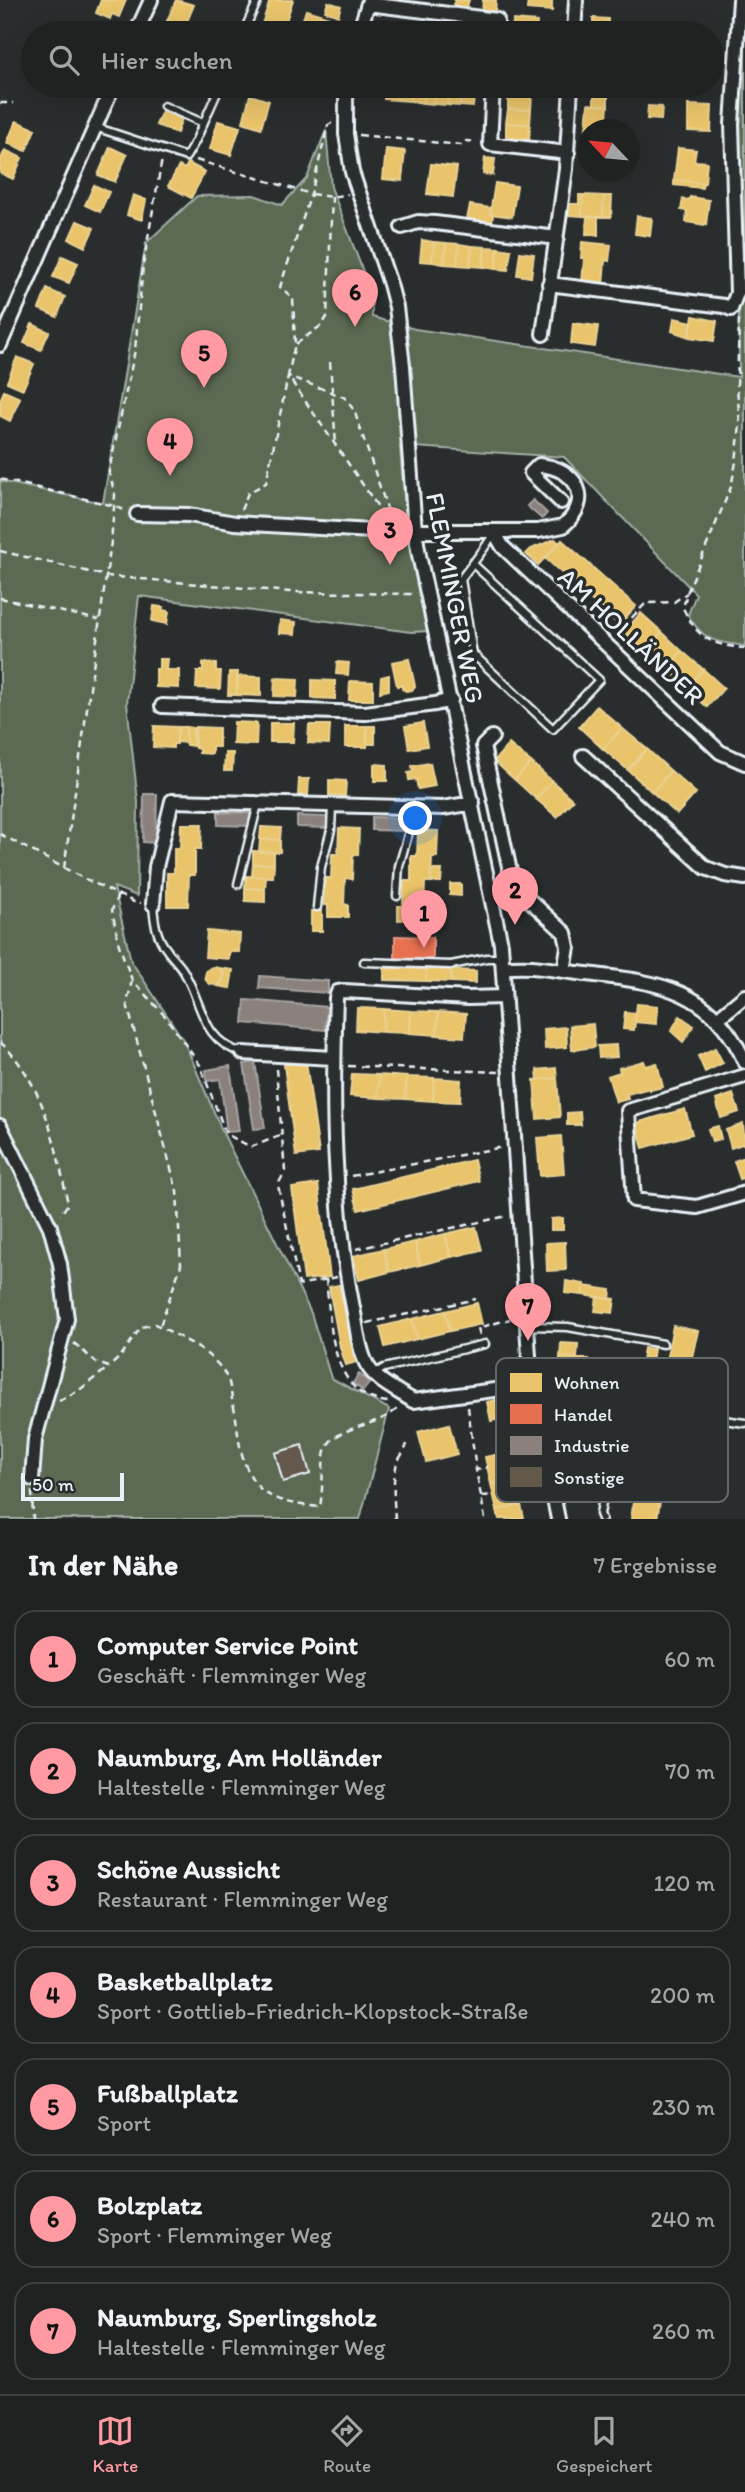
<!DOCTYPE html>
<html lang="de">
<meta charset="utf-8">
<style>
body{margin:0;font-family:Itim,sans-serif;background:#282a2a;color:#f1f3f6}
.compass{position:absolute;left:577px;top:119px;width:63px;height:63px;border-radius:50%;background:#202222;box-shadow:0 7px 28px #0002;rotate:296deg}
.scale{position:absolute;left:21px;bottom:18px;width:103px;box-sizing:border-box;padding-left:7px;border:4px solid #e8f1f8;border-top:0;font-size:19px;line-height:24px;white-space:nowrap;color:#e8f1f8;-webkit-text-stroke:5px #2a2d2e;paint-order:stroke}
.you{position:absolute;left:416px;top:819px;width:24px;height:24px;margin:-18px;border:5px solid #fff;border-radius:50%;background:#1a73e8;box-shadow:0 0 0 10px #1a73e833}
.badge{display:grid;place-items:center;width:46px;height:46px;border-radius:50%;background:#ff9aa2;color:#111;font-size:23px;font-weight:700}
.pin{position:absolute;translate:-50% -58px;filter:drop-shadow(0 2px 4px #0008)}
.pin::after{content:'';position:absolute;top:37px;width:24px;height:21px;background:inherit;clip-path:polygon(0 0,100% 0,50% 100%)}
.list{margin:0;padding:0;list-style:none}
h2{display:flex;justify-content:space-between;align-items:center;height:91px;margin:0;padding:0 28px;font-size:30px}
h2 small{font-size:23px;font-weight:400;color:#a2a4a5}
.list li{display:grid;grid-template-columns:46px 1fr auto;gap:21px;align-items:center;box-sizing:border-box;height:98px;margin:0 14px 14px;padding:0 14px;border:2px solid #3d3f40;border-radius:21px}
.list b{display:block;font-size:26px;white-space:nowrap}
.list p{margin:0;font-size:23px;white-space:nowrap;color:#a2a4a5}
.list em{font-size:23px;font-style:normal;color:#a2a4a5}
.icon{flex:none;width:38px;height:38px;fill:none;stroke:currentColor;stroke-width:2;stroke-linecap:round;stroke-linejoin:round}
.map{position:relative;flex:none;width:745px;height:1519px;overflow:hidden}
.search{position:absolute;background:#202222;box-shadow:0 7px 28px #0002;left:21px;right:21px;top:21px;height:77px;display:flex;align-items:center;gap:18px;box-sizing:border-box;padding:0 24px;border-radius:38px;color:#a2a4a5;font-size:26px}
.sheet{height:875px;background:#202222}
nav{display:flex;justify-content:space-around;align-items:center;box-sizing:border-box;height:98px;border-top:2px solid #3d3f40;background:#202222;font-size:19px;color:#a2a4a5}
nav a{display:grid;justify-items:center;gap:4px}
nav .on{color:#ff9aa2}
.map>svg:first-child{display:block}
</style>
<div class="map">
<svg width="745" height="1519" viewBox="0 0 745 1519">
<rect width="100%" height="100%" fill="#2a2d2e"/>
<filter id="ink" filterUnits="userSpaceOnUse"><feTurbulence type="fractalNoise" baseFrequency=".0143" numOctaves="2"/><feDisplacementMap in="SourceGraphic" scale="14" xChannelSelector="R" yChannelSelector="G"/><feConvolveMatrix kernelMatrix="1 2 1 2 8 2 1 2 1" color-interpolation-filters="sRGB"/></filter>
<g filter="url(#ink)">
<path fill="#5c6b53" stroke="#a2aea6" stroke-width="2" d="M 745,0 L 745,646 C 715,642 704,642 688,615 L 696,594 L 564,457 L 400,446 L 407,536 L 428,631 L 411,632 L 139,596 L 127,703 L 138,802 L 137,896 L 114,887 L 131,961 L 184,1041 L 222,1131 L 311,1313 L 331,1378 L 389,1409 L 360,1519 L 0,1519 L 0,481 L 103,503 L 146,243 L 197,196 L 254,195 L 282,205 L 307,178 L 326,130 L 331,187 L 372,295 L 372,317 L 415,329 L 739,377 L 738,118 Z"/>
<path fill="#e9c46a" stroke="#e9d295" stroke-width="2" d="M 101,0 L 126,0 L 119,17 L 112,14 L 110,19 L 96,13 Z
M 176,0 L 194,5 L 184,29 L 167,21 Z
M 270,0 L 293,0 L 283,30 L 262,24 Z
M 455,0 L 469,0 L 466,10 L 452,9 Z
M 483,0 L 496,0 L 495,14 L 482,12 Z
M 528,0 L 552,0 L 552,11 L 527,9 Z
M 328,2 L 341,6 L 338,16 L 325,11 Z
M 306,10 L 329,17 L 324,33 L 304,33 L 306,26 L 301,25 Z
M 593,18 L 608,19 L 608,25 L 613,25 L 613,33 L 593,33 Z
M 513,20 L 537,22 L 536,33 L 512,33 Z
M 389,22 L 402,23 L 401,33 L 388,33 Z
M 402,23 L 415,24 L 414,33 L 401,33 Z
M 386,86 L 399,86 L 397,100 L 384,99 Z
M 399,86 L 412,86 L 410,101 L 397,100 Z
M 412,86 L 425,86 L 423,103 L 410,101 Z
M 425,86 L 436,86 L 434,104 L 423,103 Z
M 436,86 L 449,86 L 447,105 L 434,104 Z
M 449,86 L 462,86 L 460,106 L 447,105 Z
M 462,86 L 475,87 L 473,107 L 460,106 Z
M 509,86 L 533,86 L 532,95 L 508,94 Z
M 508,94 L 532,95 L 531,110 L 508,109 Z
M 250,95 L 269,101 L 261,128 L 243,122 Z
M 594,96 L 608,96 L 608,106 L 594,105 Z
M 588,104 L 608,106 L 606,130 L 586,130 Z
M 688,105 L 712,106 L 711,132 L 688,131 Z
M 648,106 L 662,107 L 661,120 L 647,119 Z
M 508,109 L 531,110 L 530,124 L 506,123 Z
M 162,111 L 182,118 L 177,133 L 156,125 Z
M 16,121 L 35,129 L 26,151 L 7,143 Z
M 218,121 L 240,127 L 231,155 L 210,149 Z
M 506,123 L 530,124 L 529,141 L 506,139 Z
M 110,147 L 127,155 L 115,182 L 98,175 Z
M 678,148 L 696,150 L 694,161 L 707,162 L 705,183 L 674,180 Z
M 386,149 L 405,151 L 402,181 L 383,179 Z
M 5,150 L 22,158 L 13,179 L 0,173 L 0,161 Z
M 485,158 L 495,159 L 493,175 L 483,174 Z
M 188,163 L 205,172 L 191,198 L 168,186 L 179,166 L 185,169 Z
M 431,164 L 457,167 L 453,197 L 427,194 Z
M 674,180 L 703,183 L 702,188 L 674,185 Z
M 495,183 L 517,186 L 512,217 L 490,214 Z
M 94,185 L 109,192 L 100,212 L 85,205 Z
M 133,195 L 146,200 L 142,220 L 127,215 Z
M 579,195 L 583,195 L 582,216 L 568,215 L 570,204 L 579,204 Z
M 583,195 L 604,196 L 603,217 L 582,216 Z
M 604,196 L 612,196 L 611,217 L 603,217 Z
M 690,197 L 709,200 L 706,225 L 686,222 L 687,211 L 681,210 L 683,199 L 689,200 Z
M 470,205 L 491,208 L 490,214 L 493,215 L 492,223 L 467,219 Z
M 587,216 L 598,217 L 598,235 L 586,234 Z
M 637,216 L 652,218 L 650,236 L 635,234 Z
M 77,221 L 94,228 L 85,247 L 69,239 Z
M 422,240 L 434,242 L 432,262 L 420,261 Z
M 434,242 L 446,243 L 444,264 L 432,262 Z
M 582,242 L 611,245 L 609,261 L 605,260 L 603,285 L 582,283 L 584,258 L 581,258 Z
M 446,243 L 459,244 L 457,265 L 444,264 Z
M 459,244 L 472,246 L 470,266 L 457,265 Z
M 472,246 L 485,247 L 483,267 L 470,266 Z
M 485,247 L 498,248 L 496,269 L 483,267 Z
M 498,248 L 511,250 L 508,270 L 496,269 Z
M 520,252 L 534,254 L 531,277 L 517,275 Z
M 62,256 L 78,263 L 69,283 L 53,277 Z
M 47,289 L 65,297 L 57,317 L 39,309 Z
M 693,316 L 717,321 L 714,341 L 689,337 Z
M 674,318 L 692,322 L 689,337 L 672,331 Z
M 573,323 L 598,326 L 595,347 L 571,344 Z
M 32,324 L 49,332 L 41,350 L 24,343 Z
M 17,357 L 34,364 L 23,389 L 7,382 Z
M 4,391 L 20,398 L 10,421 L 0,416 L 0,400 Z
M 555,539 L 559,543 L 538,565 L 526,554 L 531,549 Z
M 562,540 L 636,606 L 619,625 L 545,558 Z
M 154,606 L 163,607 L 162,610 L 169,611 L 167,624 L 152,621 Z
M 641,613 L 662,632 L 645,651 L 624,632 Z
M 280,620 L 296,622 L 295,634 L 279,633 Z
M 662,632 L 682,651 L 666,669 L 645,651 Z
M 682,651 L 703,669 L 687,688 L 666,669 Z
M 159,659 L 167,659 L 166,670 L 179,670 L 179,688 L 156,687 L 156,669 L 159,669 Z
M 409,659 L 415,686 L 412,690 L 406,691 L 402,689 L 402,685 L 397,686 L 392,662 Z
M 337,662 L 349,663 L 348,675 L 336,674 Z
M 203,663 L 216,664 L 216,671 L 221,671 L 220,689 L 196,688 L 197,671 L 203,671 Z
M 703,669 L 724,688 L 707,707 L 687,688 Z
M 229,672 L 238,672 L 237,695 L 228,695 Z
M 389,675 L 389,690 L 380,692 L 381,677 Z
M 237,676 L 261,677 L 261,696 L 237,695 Z
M 275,678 L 298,679 L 297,697 L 274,696 Z
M 312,680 L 335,681 L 335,699 L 312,698 Z
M 350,681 L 373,682 L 373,700 L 349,700 Z
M 597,706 L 622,728 L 603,749 L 579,727 Z
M 234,722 L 257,723 L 256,745 L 233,744 Z
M 270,723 L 294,723 L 293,742 L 270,742 Z
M 423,723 L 427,746 L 409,749 L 405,726 Z
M 309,725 L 330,725 L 329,744 L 308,743 Z
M 154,726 L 178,727 L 177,744 L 173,744 L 173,748 L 153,747 Z
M 345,726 L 367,726 L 367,747 L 345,747 Z
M 367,726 L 375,726 L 375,744 L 367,744 Z
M 178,727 L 186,727 L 186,743 L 177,742 Z
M 186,727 L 193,728 L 193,746 L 186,745 Z
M 195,727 L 219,728 L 219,747 L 212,747 L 212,754 L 199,753 L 199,749 L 195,748 Z
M 622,728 L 647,749 L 628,770 L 603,749 Z
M 509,744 L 531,762 L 515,780 L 494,761 Z
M 647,749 L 671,771 L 652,792 L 628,770 Z
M 225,753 L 233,753 L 232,771 L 224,771 Z
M 531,762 L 552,781 L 536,799 L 515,780 Z
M 430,763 L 435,786 L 418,789 L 416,779 L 409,780 L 408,773 L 413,772 L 412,766 Z
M 374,764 L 387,765 L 387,781 L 374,781 Z
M 671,771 L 696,793 L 677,814 L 652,792 Z
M 299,779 L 309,779 L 308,795 L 298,795 Z
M 329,780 L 346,781 L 345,796 L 329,795 Z
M 552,781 L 573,800 L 557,817 L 536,799 Z
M 181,824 L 202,824 L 201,849 L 195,849 L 195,875 L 189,875 L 188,906 L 167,906 L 167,873 L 174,873 L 174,848 L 180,848 Z
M 261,827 L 281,828 L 280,840 L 260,839 Z
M 339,828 L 359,829 L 358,855 L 353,855 L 352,879 L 345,878 L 344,904 L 348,905 L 348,917 L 328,917 L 328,905 L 324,905 L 325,878 L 331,878 L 332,854 L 338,854 Z
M 418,830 L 438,831 L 437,857 L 432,857 L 431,882 L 425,882 L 424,907 L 428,907 L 427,919 L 398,920 L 398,906 L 403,906 L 404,881 L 411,881 L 411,856 L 417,856 Z
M 260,839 L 280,840 L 280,852 L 259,852 Z
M 253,851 L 274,852 L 274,864 L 253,864 Z
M 253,864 L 274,864 L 273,877 L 252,876 Z
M 431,870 L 442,870 L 441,882 L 431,882 Z
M 246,876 L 266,877 L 265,889 L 245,888 Z
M 450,884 L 461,884 L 461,896 L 450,895 Z
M 245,888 L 265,889 L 265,902 L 245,901 Z
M 311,911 L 322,911 L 322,931 L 311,931 Z
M 207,931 L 240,934 L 239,952 L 229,952 L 229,959 L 205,957 Z
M205 976a9 9 0 1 1 18 0a9 9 0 1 1-18 0Z
M 219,968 L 233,970 L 230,988 L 218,986 L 223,981 L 224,973 Z
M 384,968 L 427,969 L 426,981 L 384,980 Z
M 427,969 L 451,970 L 451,982 L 426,981 Z
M 451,970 L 476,971 L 476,983 L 451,982 Z
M 637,1004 L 658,1006 L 656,1024 L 635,1022 Z
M 357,1008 L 384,1009 L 383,1032 L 356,1030 Z
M 384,1009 L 411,1011 L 410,1033 L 383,1032 Z
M 411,1011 L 438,1012 L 437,1035 L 410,1033 Z
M 438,1012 L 466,1014 L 464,1037 L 437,1035 Z
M 625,1012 L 636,1013 L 634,1030 L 623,1029 Z
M 680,1016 L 694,1026 L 683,1042 L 671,1031 Z
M 593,1024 L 595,1047 L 572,1050 L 570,1026 Z
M 566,1027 L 567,1047 L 545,1049 L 544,1029 Z
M 616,1045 L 617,1057 L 599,1058 L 598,1046 Z
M 715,1048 L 723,1063 L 705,1072 L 698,1056 Z
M 644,1061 L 646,1066 L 657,1063 L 663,1087 L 650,1090 L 650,1088 L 627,1094 L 628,1099 L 616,1102 L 608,1076 L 620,1072 L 619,1068 Z
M 306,1062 L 319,1153 L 296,1156 L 284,1065 Z
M 556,1068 L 557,1078 L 538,1080 L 537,1070 Z
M 352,1074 L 379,1075 L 378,1098 L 350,1096 Z
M 379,1075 L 407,1077 L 405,1099 L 378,1098 Z
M 407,1077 L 434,1078 L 433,1101 L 405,1099 Z
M 434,1078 L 461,1080 L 460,1102 L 433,1101 Z
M 557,1078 L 560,1117 L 537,1119 L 534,1080 Z
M 733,1094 L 739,1112 L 721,1118 L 716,1100 Z
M 685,1109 L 692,1134 L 643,1148 L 636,1123 Z
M 580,1112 L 581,1125 L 567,1125 L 567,1113 Z
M 743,1124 L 745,1143 L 731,1148 L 726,1130 Z
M 718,1126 L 721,1139 L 712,1141 L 708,1129 Z
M 561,1136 L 564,1174 L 540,1176 L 537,1138 Z
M 745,1157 L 745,1177 L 740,1179 L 734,1161 Z
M 474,1160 L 479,1181 L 358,1210 L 353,1189 Z
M 318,1184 L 330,1277 L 304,1280 L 292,1188 Z
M 563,1218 L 563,1230 L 551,1230 L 551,1219 Z
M 476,1227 L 482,1250 L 451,1257 L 445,1234 Z
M 445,1234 L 451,1257 L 420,1265 L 415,1242 Z
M 415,1242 L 420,1265 L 389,1272 L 384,1249 Z
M 565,1242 L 566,1270 L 547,1271 L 546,1243 Z
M 384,1249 L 389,1272 L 359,1280 L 353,1256 Z
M 566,1281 L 584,1284 L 582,1295 L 565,1293 Z
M 339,1285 L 356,1362 L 346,1365 L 340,1347 L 329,1287 Z
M 584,1286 L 611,1290 L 610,1299 L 582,1295 Z
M 597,1297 L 615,1299 L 613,1313 L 595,1311 Z
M 477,1303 L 482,1324 L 450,1331 L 445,1311 Z
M 445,1311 L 450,1331 L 417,1339 L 412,1319 Z
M 412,1319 L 417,1339 L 385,1347 L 380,1327 Z
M 673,1326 L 698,1331 L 691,1361 L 667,1356 Z
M 561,1343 L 578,1344 L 577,1358 L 560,1357 Z
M 644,1348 L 654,1349 L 651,1367 L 641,1366 Z
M 560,1357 L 589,1359 L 586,1386 L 557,1383 Z
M 496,1400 L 500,1419 L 491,1421 L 487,1402 Z
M 449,1424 L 457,1454 L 426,1462 L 418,1432 Z
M 646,1431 L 672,1436 L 667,1461 L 662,1460 L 660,1471 L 665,1472 L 657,1519 L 631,1519 L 639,1468 L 636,1468 L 638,1455 L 641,1456 Z
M 510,1452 L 516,1478 L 491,1484 L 485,1457 Z
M 516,1478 L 521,1505 L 497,1510 L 491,1484 Z
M 521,1505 L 524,1519 L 499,1519 L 497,1510 Z"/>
<path fill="#e76f51" stroke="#e79683" stroke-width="2" d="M 395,936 L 433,937 L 433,959 L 395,958 Z"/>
<path fill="#8a817c" stroke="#a6a3a1" stroke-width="2" d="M 533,500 L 547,513 L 542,519 L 527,506 Z
M 144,794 L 157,794 L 156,843 L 143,842 Z
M 218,812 L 250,813 L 249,826 L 218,825 Z
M 297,816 L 327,817 L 327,828 L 297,827 Z
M 372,817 L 405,818 L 405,831 L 372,830 Z
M 260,976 L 328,981 L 328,993 L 259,988 Z
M 245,1000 L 327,1007 L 325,1030 L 243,1023 Z
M 255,1062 L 265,1128 L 254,1129 L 244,1064 Z
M 230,1066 L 239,1131 L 227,1132 L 220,1079 L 207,1081 L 206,1070 Z
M 359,1374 L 370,1382 L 363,1391 L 353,1383 Z"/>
<path fill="#63594b" stroke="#e8f1f8" stroke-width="2" d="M 302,1445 L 310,1474 L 283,1482 L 275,1453 Z"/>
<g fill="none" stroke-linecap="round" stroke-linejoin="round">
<g stroke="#e8f1f8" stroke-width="11">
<path id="lane" d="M 243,33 L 258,0
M 164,106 L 203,123
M 95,127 L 186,157 L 195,142 L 220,86
M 472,563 L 599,680 L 553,729 L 473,654 L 461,579 C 472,563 486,549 494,532
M 238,884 L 258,804
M 397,896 L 399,866 L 416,807
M 153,904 C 154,920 156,937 167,950 C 172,958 180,964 184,972 C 203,1004 201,1041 243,1053
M 317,907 L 321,867 L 331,830 L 332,806
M 364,962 L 451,965 L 487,958 L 502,958
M 527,1326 L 568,1327 L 663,1344
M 374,1374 L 384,1368 L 485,1344
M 537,1414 L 554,1413 L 571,1423 L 623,1429 L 620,1456 L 611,1455 L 600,1514 L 602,1519
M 696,1416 L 745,1423"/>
</g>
<g stroke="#e8f1f8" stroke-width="18">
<path id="street" d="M 368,4 L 497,20 L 497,33
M 136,33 L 151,0
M 359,33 L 369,0
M 574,33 L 576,0
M 346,86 L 346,134 L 352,172 L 390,284 L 396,307 L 403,366 L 415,531 L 419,555 L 501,944 L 531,1385 L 558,1519
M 493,86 L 490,144 L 568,153
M 402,227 L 418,222 L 435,223 L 557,238
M 549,284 L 724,306 L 731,309 L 737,293 L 732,124 L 740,0
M 543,334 L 566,169 L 571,86
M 0,345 L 113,86
M 137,514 L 189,515 L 235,523 L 372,531 L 538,531 L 563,526 C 595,499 576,468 539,465 L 531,473 L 561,502
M 494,532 L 503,547 L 720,752 L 745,763
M 162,706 L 365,713 L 435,704 L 451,700
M 492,737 L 483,746 L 513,885 L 565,933 L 568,947 L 564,971
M 583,756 L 706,868 L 725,875 L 745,878
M 153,904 L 156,867 L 172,801 L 443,808 L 473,803
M 503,968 C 528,964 553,970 578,973 C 653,982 710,984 745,1062
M 504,997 L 468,998 L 344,991 L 338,992 L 336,998 C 332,1101 333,1207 353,1308 C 357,1326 358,1348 367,1365 C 377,1382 397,1390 413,1401 L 531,1385
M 717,1019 L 745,996
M 243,1053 L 334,1058
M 745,1076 L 628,1111 L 634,1200 L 697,1207 L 745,1193
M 0,1126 L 50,1227 L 60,1264 L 67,1319 L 35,1439 L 32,1479"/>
</g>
<path stroke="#e8f1f8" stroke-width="2.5" stroke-dasharray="7 5" stroke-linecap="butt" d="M 0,103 L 13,103
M 332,123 L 328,125 L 311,194 L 280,287 L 293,298 L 295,344 L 288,376 L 385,517
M 359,135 L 461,145 L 466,141 L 476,142
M 196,160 L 311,194 L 332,197 L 348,194
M 739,319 L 737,388 L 740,424 L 736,462 L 731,487 L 687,593 L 683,608 C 698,639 711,645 745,648
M 296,344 L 322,325 L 327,317 L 332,197
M 330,362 L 336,445
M 0,479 L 115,506 L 124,510
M 241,510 L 248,493 L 266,483 L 288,376 L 344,397 L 354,410 L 391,520
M 0,551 L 107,576 L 290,592 L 412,594
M 0,598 L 99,620
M 615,635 L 646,603 L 674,602 L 687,593
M 0,834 L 83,878 L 134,902 L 141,903
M 64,868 L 111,542 L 115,495 L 109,471 L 135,350 L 143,266 L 162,159
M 118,895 L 112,910 L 119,945 L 132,980 L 165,1016 L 200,1065 L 226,1134 L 251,1147 L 282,1135
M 132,980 L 127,1004 L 177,1191 L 181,1265 L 160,1326
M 0,1042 C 45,1083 56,1147 68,1204 L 60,1215
M 348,1066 L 499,1072
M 276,1069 L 285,1171 L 278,1185 L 299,1285 L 337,1277
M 351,1176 L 503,1147
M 356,1249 L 507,1216
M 326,1279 C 331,1323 329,1398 389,1402
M 367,1323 L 476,1299
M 480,1335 L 478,1328 L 510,1319
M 74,1343 L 97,1363 L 109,1367 L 121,1356 L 141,1327 L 155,1324 C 178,1336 216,1353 227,1378 C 231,1385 231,1396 233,1404 C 237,1418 237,1432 240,1446 C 251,1496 274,1503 320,1507 C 323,1489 322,1474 324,1456 C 326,1432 358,1428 376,1421 C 385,1418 393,1412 401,1407
M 546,1396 L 597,1400 L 685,1413
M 59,1401 L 78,1391 L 109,1367
M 468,1407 L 476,1470
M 32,1491 L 33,1519
M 481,1496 L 476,1470 L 488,1467
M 395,1519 C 394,1501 392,1481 397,1463 C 400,1456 405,1452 407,1444
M 485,1519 L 481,1496 L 494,1495"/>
<use href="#lane" stroke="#2a2d2e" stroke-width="6"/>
<use href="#street" stroke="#2a2d2e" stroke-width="12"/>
</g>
</g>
<g text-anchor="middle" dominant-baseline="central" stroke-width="7" stroke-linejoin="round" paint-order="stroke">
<g font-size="26" fill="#e8f1f8" stroke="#2a2d2e">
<text transform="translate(455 598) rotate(79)">FLEMMINGER WEG</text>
<text transform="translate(631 636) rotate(43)">AM HOLLÄNDER</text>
</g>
</g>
<rect x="496" y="1358" width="232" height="144" rx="10" fill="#2a2d2e" stroke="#63686b" stroke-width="2"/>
<rect x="510" y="1373" width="32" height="19" fill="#e9c46a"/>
<rect x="510" y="1404" width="32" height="20" fill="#e76f51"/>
<rect x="510" y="1436" width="32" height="19" fill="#8a817c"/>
<rect x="510" y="1467" width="32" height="20" fill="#63594b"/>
<g font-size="19" fill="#e8f1f8">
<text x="554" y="1389">Wohnen</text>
<text x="554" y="1421">Handel</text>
<text x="554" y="1452">Industrie</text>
<text x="554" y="1484">Sonstige</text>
</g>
</svg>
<svg class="compass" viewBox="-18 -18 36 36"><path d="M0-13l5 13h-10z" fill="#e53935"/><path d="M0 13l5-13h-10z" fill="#a2a4a5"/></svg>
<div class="scale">50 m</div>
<div class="you"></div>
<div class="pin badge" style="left:424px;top:948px">1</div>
<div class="pin badge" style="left:515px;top:925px">2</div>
<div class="pin badge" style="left:390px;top:565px">3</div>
<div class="pin badge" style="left:170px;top:476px">4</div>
<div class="pin badge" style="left:204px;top:388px">5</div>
<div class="pin badge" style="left:355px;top:327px">6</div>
<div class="pin badge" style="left:528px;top:1341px">7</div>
<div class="search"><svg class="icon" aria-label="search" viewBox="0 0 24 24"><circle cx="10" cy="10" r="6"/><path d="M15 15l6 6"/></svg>Hier suchen</div>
</div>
<section class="sheet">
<h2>In der Nähe<small>7 Ergebnisse</small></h2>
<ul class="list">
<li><span class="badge">1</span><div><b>Computer Service Point</b><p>Geschäft · Flemminger Weg</p></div><em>60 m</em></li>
<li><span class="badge">2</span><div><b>Naumburg, Am Holländer</b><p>Haltestelle · Flemminger Weg</p></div><em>70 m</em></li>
<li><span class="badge">3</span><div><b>Schöne Aussicht</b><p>Restaurant · Flemminger Weg</p></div><em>120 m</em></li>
<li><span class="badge">4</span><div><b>Basketballplatz</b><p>Sport · Gottlieb-Friedrich-Klopstock-Straße</p></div><em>200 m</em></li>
<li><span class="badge">5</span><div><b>Fußballplatz</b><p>Sport</p></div><em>230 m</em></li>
<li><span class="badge">6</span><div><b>Bolzplatz</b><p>Sport · Flemminger Weg</p></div><em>240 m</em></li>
<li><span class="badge">7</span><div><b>Naumburg, Sperlingsholz</b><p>Haltestelle · Flemminger Weg</p></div><em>260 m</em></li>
</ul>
</section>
<nav>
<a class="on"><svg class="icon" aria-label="map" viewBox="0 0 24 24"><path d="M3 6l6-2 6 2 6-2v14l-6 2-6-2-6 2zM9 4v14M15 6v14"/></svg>Karte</a>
<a><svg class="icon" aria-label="directions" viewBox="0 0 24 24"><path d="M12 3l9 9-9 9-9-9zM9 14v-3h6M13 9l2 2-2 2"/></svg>Route</a>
<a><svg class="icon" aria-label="saved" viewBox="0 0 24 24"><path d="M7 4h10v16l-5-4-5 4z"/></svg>Gespeichert</a>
</nav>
